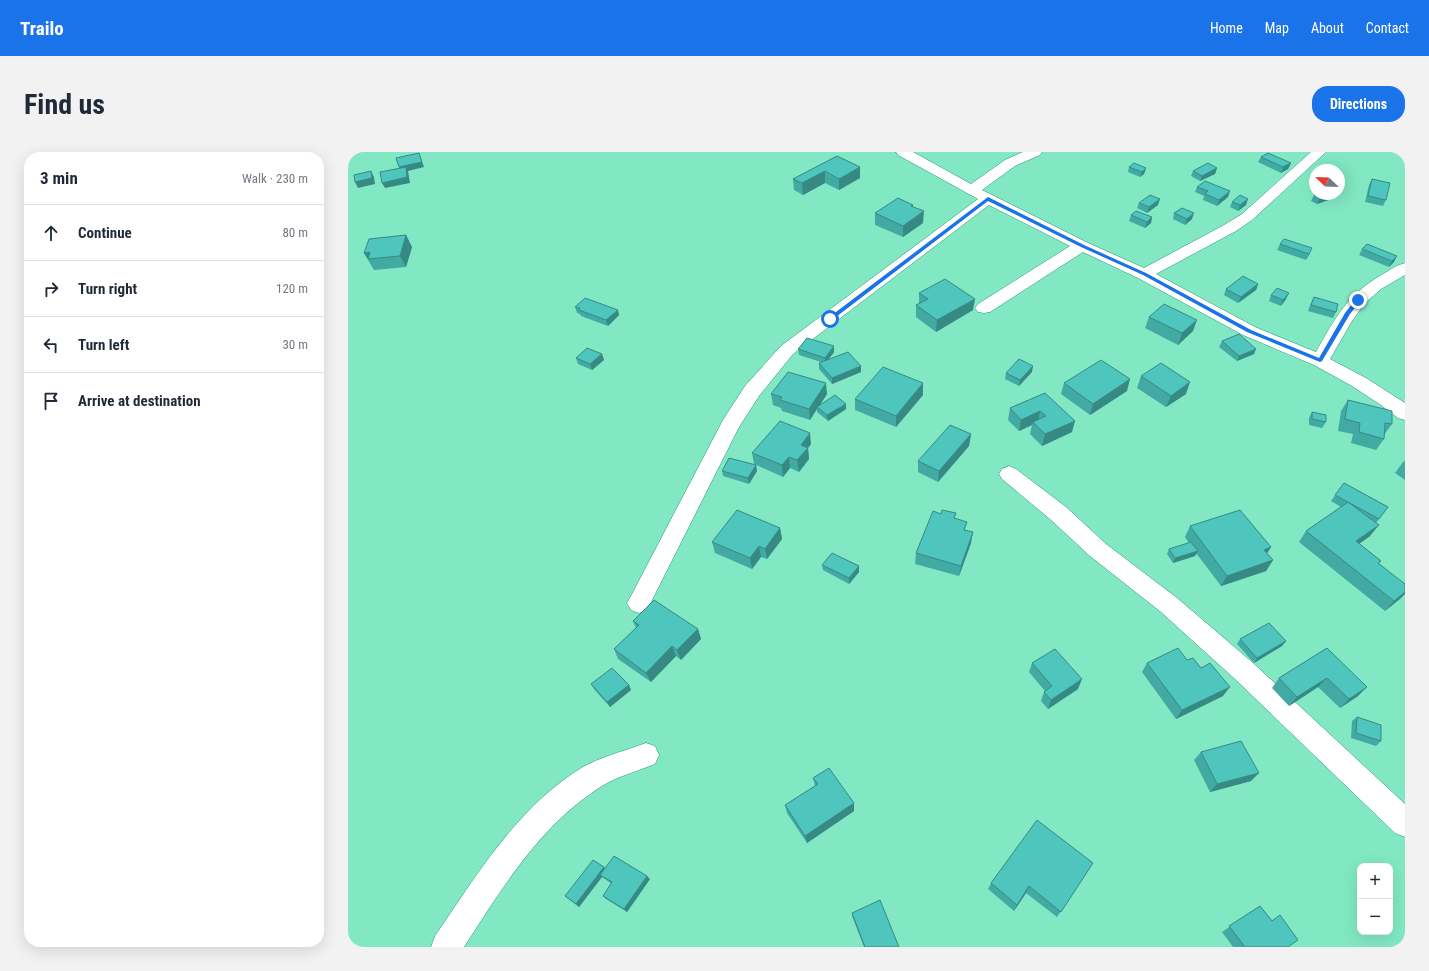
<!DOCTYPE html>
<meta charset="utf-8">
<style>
body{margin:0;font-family:"Roboto Condensed",sans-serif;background:#f2f2f3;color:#1f2937}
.controls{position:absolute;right:12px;bottom:12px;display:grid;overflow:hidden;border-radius:8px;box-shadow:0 4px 16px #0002}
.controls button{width:36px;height:36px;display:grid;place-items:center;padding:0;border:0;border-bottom:1px solid #e0e1e3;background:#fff;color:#1f2937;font:20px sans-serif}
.compass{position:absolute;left:961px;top:12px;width:36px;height:36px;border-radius:50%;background:#fff;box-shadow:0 4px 16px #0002;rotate:293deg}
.stop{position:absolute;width:12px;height:12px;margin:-9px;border:3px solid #1a73e8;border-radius:50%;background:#fff}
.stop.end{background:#1a73e8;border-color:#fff;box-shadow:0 1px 4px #0008}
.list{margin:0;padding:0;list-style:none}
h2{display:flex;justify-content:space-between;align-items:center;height:52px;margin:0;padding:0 16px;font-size:17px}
h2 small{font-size:13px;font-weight:400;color:#747a83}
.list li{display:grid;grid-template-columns:26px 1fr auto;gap:12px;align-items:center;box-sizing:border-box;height:56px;padding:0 16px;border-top:1px solid #e0e1e3}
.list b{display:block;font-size:15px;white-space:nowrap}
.list em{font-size:13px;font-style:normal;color:#747a83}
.icon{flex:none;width:22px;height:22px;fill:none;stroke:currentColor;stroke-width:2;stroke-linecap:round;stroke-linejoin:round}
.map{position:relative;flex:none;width:1057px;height:795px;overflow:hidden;border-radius:16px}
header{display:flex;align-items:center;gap:24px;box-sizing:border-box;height:56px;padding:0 20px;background:#1a73e8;color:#fff}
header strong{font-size:19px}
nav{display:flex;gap:22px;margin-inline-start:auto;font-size:14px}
.intro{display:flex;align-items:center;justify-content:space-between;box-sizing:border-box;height:96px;padding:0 24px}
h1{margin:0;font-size:28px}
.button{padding:10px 18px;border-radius:16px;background:#1a73e8;color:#fff;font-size:14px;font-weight:700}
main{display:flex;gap:24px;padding:0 24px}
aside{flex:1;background:#fff;border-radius:16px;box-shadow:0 4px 16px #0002}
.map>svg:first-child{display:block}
</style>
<header>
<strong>Trailo</strong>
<nav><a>Home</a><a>Map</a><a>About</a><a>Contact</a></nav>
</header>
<div class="intro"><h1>Find us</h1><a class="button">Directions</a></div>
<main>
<aside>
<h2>3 min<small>Walk · 230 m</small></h2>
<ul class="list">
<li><svg class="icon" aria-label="ahead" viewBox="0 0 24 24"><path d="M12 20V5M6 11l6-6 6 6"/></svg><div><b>Continue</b></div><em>80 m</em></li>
<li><svg class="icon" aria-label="right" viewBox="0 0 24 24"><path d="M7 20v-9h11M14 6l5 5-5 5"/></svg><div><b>Turn right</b></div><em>120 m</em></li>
<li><svg class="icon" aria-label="left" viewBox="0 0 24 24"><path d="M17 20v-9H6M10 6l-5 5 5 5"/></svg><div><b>Turn left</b></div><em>30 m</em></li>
<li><svg class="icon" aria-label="arrive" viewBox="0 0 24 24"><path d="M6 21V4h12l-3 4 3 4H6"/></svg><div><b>Arrive at destination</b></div></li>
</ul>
</aside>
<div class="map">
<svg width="1057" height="795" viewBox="0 0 1057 795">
<rect width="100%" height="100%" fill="#82e8c4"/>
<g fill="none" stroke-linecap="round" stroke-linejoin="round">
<g stroke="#249474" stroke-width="1">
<path id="minor" d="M 548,0 L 565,0 L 623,32 L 657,8 L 675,0 L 694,0 L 692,3 L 667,14 L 634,38 L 740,91 L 796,116 L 876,73 L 894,62 L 963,0 L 978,0 L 904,68 L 888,79 L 808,122 L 907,175 L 968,200 C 987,166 1000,142 1035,122 C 1042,118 1049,113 1057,111 L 1057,123 L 1033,137 L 1017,151 L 1004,169 L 982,207 L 1018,226 L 1057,251 L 1057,268 L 1050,266 L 1033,253 L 1004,234 L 966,213 L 895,183 L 790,126 L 735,100 L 642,160 L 636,161 L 630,160 L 627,156 L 630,152 L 722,94 L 641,53 L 445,202 L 411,244 L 391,275 L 299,458 L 291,461 L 283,458 L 279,451 L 283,444 L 375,268 L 397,234 L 433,194 L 630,47 L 550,3 Z
M 661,314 L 668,317 L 718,355 L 758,392 L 829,446 L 905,511 L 1057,652 L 1057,685 L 1047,681 L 887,527 L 813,460 L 742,404 L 702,367 L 654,327 L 651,322 L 654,317 Z
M 298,591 L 307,594 L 311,603 L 307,612 C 290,619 270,624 254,634 C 193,672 154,736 116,795 L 83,795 L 87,784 C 129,723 170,654 235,615 C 255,604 277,599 298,591 Z"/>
</g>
<use href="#minor" fill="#fff" fill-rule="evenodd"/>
</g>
<path fill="#43a9a3" d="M 489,4 L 512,15 L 512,26 L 491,38 L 477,31 L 455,43 L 446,38 L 445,27 Z
M 913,5 L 943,11 L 940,17 L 933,21 L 910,10 Z
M 781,15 L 798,16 L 796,22 L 792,25 L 780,20 Z
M 869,16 L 867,22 L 852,29 L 843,24 L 845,19 Z
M 1024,27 L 1038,48 L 1035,54 L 1017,50 L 1021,33 Z
M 849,35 L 880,45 L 869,54 L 855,48 L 856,44 L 847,40 Z
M 968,42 L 986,42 L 983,47 L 969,52 L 963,49 L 966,43 Z
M 884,50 L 898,53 L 890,59 L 882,55 Z
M 791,51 L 810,53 L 799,61 L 789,56 Z
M 565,53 L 565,55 L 575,71 L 555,85 L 527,73 L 527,61 Z
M 826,61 L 844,67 L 837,73 L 825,67 Z
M 783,63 L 804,65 L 803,71 L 797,76 L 781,69 Z
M 58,83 L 64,95 L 58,115 L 26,118 L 16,101 Z
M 932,92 L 962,102 L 958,108 L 929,98 Z
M 1014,97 L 1046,110 L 1041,115 L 1011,103 Z
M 910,132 L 908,138 L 890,151 L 876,143 L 878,137 Z
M 571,141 L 625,158 L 588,180 L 568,165 L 568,153 L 571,152 Z
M 923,143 L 938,147 L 933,154 L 921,149 Z
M 966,145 L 988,160 L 985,166 L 960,159 L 963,151 Z
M 227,155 L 271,163 L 260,174 L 233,164 L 232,162 L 229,161 Z
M 801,165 L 845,179 L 830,193 L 797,176 Z
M 874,189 L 906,202 L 889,209 L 871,195 Z
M 450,197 L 486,200 L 481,207 L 513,220 L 484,232 L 471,217 L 471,211 L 473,210 L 451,203 Z
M 254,202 L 256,208 L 244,218 L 230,212 L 228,206 Z
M 684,220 L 671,234 L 657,227 L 658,221 Z
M 793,224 L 838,242 L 818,255 L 789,236 Z
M 716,231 L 779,239 L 742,263 L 713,242 Z
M 697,241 L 724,280 L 694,294 L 682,282 L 684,273 L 671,279 L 660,268 L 662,256 Z
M 423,242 L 479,242 L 472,253 L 498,257 L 480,269 L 469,260 L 469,257 L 462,268 L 434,259 L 433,256 L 425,253 Z
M 575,243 L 548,275 L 507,258 L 507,247 Z
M 1000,248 L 1044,272 L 1036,283 L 1036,287 L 1028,298 L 1003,291 L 1005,282 L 990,279 L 993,259 Z
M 964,260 L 978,270 L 974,276 L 961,273 L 961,266 Z
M 623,282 L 621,294 L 590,330 L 570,320 L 570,309 Z
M 463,292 L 460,296 L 461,307 L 451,320 L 442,316 L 435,325 L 406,312 L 404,301 Z
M 1057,309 L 1057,328 L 1047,321 L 1055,310 Z
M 408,313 L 409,319 L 401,332 L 375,324 L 374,319 Z
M 996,331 L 1040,355 L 1028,371 L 1022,384 L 1011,392 L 1033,409 L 1030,411 L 1053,446 L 1037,459 L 951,390 L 958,379 L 993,355 L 983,349 Z
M 608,367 L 618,378 L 623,391 L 611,424 L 567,412 L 568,401 Z
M 842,374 L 923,395 L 919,401 L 925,408 L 918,419 L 873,434 L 848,401 L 847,404 L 825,411 L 819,402 L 821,397 L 841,391 L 837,385 Z
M 432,376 L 434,387 L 419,407 L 413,405 L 404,417 L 367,401 L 364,390 Z
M 474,413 L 511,414 L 511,420 L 501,432 L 475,418 Z
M 285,469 L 350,477 L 353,487 L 333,508 L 328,504 L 303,530 L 270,507 L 266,497 L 288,476 Z
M 892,487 L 938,489 L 934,494 L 906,511 L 889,492 Z
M 979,496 L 1010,544 L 992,556 L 970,535 L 941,554 L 924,536 L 931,526 Z
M 839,508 L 875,544 L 828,567 L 794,520 L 799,511 Z
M 684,511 L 730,537 L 700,557 L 693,549 L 696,540 L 697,539 L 681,520 Z
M 243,532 L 281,533 L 283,538 L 262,555 L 246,537 Z
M 1009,565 L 1033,589 L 1028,594 L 1003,586 L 1004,569 Z
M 853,600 L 903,629 L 862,640 L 846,608 Z
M 465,626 L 506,659 L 459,691 L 439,661 L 437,653 L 467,634 Z
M 745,711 L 709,765 L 678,741 L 666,759 L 640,737 L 643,731 Z
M 257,716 L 302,727 L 279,760 L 258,747 L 255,744 L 264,732 L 254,725 L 231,755 L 217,744 Z
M 912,754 L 924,769 L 932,763 L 940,795 L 885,795 L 874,780 Z
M 504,761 L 551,795 L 516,795 L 504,764 Z"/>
<path fill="#378a84" d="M 71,1 L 76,15 L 60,19 L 62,31 L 37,36 L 34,31 L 53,21 L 51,15 Z
M 943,11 L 940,17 L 933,21 L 935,15 Z
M 512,15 L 512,26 L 491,38 L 491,27 Z
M 798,16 L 796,22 L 792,25 L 794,20 Z
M 869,16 L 867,22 L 852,29 L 854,24 Z
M 23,19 L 26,25 L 27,32 L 10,36 L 7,30 Z
M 477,19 L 477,31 L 455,43 L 454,31 Z
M 882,39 L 880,45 L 869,54 L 871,48 Z
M 984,42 L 986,42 L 983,47 L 969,52 L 972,47 Z
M 812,47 L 810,53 L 799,61 L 801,55 Z
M 900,47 L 898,53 L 890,59 L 892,53 Z
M 576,59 L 575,71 L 555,85 L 555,74 Z
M 846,61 L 844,67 L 837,73 L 839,67 Z
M 804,65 L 803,71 L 797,76 L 799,70 Z
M 58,83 L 64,95 L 58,115 L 52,104 Z
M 22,100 L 20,107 L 16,101 Z
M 1049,104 L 1046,110 L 1041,115 L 1044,109 Z
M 910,132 L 908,138 L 890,151 L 893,145 Z
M 941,141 L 938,147 L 933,154 L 935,148 Z
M 627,147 L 625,158 L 588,180 L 589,168 Z
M 270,158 L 271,163 L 260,174 L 258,168 Z
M 849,168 L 845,179 L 830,193 L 834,181 Z
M 486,194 L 486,200 L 477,212 L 477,206 Z
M 908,197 L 906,202 L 889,209 L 891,204 Z
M 254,202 L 256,208 L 244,218 L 242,212 Z
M 513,214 L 513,220 L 484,232 L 484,226 Z
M 685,214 L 684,220 L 671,234 L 672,228 Z
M 782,227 L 779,239 L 742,263 L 745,252 Z
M 842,230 L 838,242 L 818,255 L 823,244 Z
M 478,231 L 479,242 L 470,256 L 469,255 L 469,257 L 462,268 L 461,257 Z
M 575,231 L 575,243 L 548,275 L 548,264 Z
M 498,252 L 498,257 L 480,269 L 479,263 Z
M 692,259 L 690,270 L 685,270 L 684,273 L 671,279 L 673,268 Z
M 727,269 L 724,280 L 694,294 L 697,282 Z
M 462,281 L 463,292 L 460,296 L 461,307 L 451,320 L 449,308 L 453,293 Z
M 623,282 L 621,294 L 590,330 L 591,319 Z
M 441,305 L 442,316 L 435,325 L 434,313 Z
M 408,313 L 409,319 L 401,332 L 400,326 Z
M 1031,373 L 1022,384 L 1000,400 L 1008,389 Z
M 432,376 L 434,387 L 419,407 L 417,397 Z
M 625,380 L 623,391 L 611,424 L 613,414 Z
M 411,394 L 413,405 L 404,417 L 402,406 Z
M 923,395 L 916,406 L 916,398 Z
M 850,399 L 847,404 L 825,411 L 827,406 Z
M 925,408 L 918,419 L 873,434 L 879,424 Z
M 511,414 L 511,420 L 501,432 L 501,426 Z
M 1057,440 L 1057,442 L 1053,446 L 1037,459 L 1046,449 Z
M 350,477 L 353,487 L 333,508 L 329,498 Z
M 938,489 L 934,494 L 906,511 L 909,506 Z
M 324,494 L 328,504 L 303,530 L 298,521 Z
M 979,526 L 970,535 L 941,554 L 949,545 Z
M 734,527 L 730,537 L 700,557 L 703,548 Z
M 281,533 L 283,538 L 262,555 L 259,550 Z
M 882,535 L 875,544 L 828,567 L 834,558 Z
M 1019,535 L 1010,544 L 992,556 L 1001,547 Z
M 911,621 L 903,629 L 862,640 L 869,632 Z
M 506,651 L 506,659 L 459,691 L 457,684 Z
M 256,715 L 259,719 L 252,723 L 254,725 L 231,755 L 228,752 Z
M 299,724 L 302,727 L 279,760 L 276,757 Z
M 681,734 L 678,741 L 666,759 L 669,753 Z"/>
<path fill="#4ec5bd" stroke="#378a84" d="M 71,1 L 74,10 L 51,15 L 48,6 Z
M 920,1 L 943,11 L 935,15 L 913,5 Z
M 489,4 L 512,15 L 491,27 L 477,19 L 454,31 L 445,27 Z
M 786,11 L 798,16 L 794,20 L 781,15 Z
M 860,11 L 869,16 L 854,24 L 845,19 Z
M 58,15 L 59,25 L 34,31 L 32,20 Z
M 23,19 L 24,26 L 7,30 L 6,23 Z
M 1024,27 L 1042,31 L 1038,48 L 1020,44 Z
M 857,29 L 882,39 L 871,48 L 857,42 L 860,39 L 849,35 Z
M 968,42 L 984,42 L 972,47 L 966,43 Z
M 802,43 L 812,47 L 801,55 L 791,51 Z
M 892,43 L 900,47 L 892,53 L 884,50 Z
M 550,46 L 565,53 L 563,54 L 576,59 L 555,74 L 527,61 Z
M 834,56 L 846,61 L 839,67 L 826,61 Z
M 788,59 L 804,65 L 799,70 L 783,63 Z
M 58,83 L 52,104 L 20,107 L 22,100 L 16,101 L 21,87 Z
M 936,87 L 964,96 L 961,102 L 932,92 Z
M 1019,92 L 1049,104 L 1044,109 L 1014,97 Z
M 895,124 L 910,132 L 893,145 L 878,137 Z
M 597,127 L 627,147 L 589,168 L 568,153 L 580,147 L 571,141 Z
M 929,136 L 941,141 L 935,148 L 923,143 Z
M 966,145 L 990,152 L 988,160 L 963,153 Z
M 237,146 L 270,158 L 258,168 L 231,158 L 232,156 L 227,155 Z
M 816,152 L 849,168 L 834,181 L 801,165 Z
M 891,182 L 908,197 L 891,204 L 874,189 Z
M 459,186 L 486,194 L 477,206 L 450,197 Z
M 239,196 L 254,202 L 242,212 L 228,206 Z
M 500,200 L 513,214 L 484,226 L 471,211 Z
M 671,207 L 685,214 L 672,228 L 658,221 Z
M 753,208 L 782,227 L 745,252 L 716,231 Z
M 813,211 L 842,230 L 823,244 L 793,224 Z
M 535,215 L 575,231 L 548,264 L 507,247 Z
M 440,220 L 478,231 L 461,257 L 432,248 L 434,245 L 423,242 Z
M 697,241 L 727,269 L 697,282 L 685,270 L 698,264 L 692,259 L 673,268 L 662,256 Z
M 487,243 L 498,252 L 479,263 L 469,255 Z
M 1000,248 L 1044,259 L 1044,272 L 1037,271 L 1036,287 L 1011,280 L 1012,271 L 997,267 Z
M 964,260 L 978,263 L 978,270 L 964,267 Z
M 432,269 L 462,281 L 453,293 L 460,296 L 449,308 L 441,305 L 434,313 L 404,301 Z
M 602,273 L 623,282 L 591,319 L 570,309 Z
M 381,306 L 408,313 L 400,326 L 374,319 Z
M 996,331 L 1040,355 L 1031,367 L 987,343 Z
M 1000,350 L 1031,373 L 1008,389 L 1033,409 L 1030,411 L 1057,432 L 1057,440 L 1046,449 L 958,379 Z
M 389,358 L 432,376 L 417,397 L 411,394 L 402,406 L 364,390 Z
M 594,358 L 608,361 L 606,366 L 619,370 L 616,378 L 625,380 L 613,414 L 568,401 L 585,359 L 593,362 Z
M 892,358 L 923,395 L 916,398 L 925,408 L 879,424 L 842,374 Z
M 843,390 L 850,399 L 827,406 L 821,397 Z
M 484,401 L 511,414 L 501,426 L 474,413 Z
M 306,448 L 350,477 L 329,498 L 324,494 L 298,521 L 266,497 L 291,473 L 285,469 Z
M 921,471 L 938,489 L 909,506 L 892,487 Z
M 830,496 L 839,508 L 845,506 L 853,516 L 862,511 L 882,535 L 834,558 L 799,511 Z
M 979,496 L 1019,535 L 1001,547 L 979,526 L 949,545 L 931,526 Z
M 707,497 L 734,527 L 703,548 L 696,540 L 704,534 L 684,511 Z
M 264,516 L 281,533 L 259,550 L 243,532 Z
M 1009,565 L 1033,573 L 1033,589 L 1008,581 Z
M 893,589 L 911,621 L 869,632 L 853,600 Z
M 481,616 L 506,651 L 457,684 L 437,653 L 470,632 L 465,626 Z
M 689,668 L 745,711 L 713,760 L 681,734 L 669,753 L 643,731 Z
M 266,704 L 299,724 L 276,757 L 255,744 L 264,730 L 252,723 Z
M 245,708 L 256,715 L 228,752 L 217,744 Z
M 532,748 L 551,795 L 517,795 L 504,761 Z
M 912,754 L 924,769 L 932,763 L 950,788 L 940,795 L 897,795 L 881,774 Z"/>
<path fill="#1a73e8" d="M 640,45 L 736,93 L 798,121 L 903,178 L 971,206 L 997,161 L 1008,147 L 1013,148 L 1002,162 L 974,209 L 972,210 L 899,180 L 795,123 L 733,95 L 640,49 L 484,168 L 480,168 L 480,166 Z"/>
</svg>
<div class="controls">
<button>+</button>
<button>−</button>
</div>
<svg class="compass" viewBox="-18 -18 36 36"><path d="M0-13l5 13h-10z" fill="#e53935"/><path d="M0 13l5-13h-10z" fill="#747a83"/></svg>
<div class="stop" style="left:482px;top:167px"></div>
<div class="stop end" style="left:1010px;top:148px"></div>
</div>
</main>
